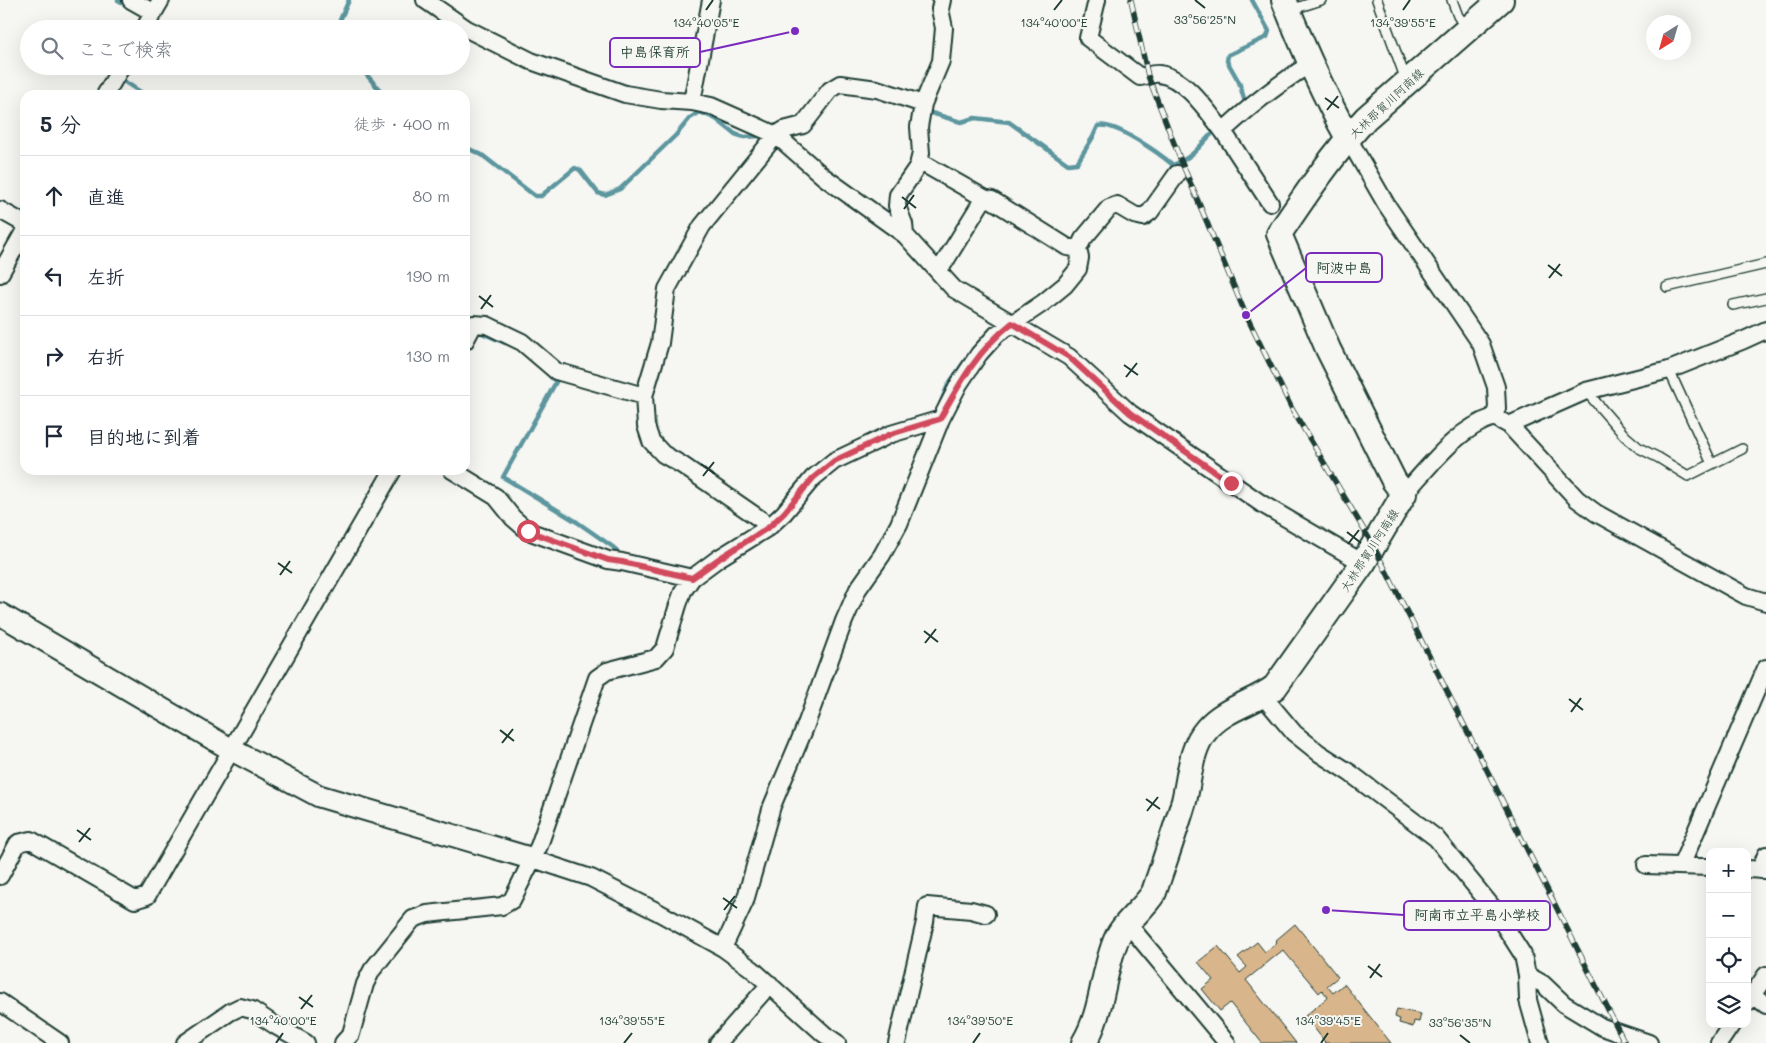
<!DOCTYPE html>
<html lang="ja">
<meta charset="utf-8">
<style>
body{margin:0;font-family:Mali,"Klee One",sans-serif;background:#f2f2f3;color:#1f2937}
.controls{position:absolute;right:15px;bottom:15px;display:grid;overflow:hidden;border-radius:10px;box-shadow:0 5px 20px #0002}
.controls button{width:45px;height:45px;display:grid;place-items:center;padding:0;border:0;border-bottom:1px solid #e0e1e3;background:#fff;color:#1f2937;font:25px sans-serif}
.compass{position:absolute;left:1646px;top:15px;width:45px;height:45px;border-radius:50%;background:#fff;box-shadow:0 5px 20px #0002;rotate:217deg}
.stop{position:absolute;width:15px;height:15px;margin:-11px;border:4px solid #d1495b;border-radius:50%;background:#fff}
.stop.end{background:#d1495b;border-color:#fff;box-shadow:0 1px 5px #0008}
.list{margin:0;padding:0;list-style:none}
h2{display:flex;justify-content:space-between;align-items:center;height:65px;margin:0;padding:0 20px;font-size:21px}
h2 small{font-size:16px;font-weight:400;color:#747a83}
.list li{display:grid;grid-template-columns:32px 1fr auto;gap:15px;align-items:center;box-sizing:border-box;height:80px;padding:0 20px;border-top:1px solid #e0e1e3}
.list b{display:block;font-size:19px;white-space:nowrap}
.list em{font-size:16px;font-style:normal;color:#747a83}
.icon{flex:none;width:28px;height:28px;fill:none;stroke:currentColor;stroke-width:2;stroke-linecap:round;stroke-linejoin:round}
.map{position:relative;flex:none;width:1766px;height:1043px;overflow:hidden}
.search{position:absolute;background:#fff;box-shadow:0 5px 20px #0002;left:20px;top:20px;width:450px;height:55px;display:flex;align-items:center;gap:12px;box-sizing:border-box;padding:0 18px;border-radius:28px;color:#747a83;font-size:19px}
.panel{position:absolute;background:#fff;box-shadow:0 5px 20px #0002;left:20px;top:90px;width:450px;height:385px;border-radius:15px}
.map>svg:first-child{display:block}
</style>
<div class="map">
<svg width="1766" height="1043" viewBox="0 0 1766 1043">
<rect width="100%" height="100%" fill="#f6f6f2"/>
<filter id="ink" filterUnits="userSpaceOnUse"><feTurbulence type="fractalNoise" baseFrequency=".02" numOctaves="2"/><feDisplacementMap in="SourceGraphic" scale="10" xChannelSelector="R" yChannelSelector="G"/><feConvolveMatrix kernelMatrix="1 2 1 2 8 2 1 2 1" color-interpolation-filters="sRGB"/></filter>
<g filter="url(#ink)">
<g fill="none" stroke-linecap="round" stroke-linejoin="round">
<path stroke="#5c969e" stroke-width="4.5" d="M 118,0 L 127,5
M 336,29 L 349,0
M 359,66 L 384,95
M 125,82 L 145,95
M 1242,105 L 1245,102 L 1239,82 L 1227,61 L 1228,55 L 1267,37 L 1269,31 L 1252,0
M 928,112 L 961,122 L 975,118 L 1009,122 L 1068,164 L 1077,163 L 1093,137 L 1098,126 C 1114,121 1160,154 1173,165
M 465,147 L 482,155 L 535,196 L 541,196 L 575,168 L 580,170 L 598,193 L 605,195 L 620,189 L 676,135 L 690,118 L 700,112 L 716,119 L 735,134 L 744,137 L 761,136
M 1168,174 L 1173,165 C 1199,154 1199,144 1218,128
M 465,317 L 467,319
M 482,333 L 505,343
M 549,375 L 556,382 L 503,477 L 577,522 L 613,547 L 621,556
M 940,404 L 948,385 L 966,359"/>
</g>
<path fill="#d8b58a" stroke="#1f3d34" d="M 1295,924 L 1338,977 L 1327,986 L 1333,993 L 1344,984 L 1391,1043 L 1324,1043 L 1325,1042 L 1305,1016 L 1328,997 L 1322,990 L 1319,993 L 1283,950 L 1246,980 L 1296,1043 L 1262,1043 L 1230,1003 L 1220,1011 L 1202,989 L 1213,980 L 1198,962 L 1218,946 L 1240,973 L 1247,967 L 1238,957 L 1257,942 L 1265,952 L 1277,943 L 1275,941 Z
M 1397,1009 L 1421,1014 L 1419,1022 L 1414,1021 L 1413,1027 L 1399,1023 L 1400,1019 L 1395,1017 Z"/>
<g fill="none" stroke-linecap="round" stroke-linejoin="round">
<g stroke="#1f3d34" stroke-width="12">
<path id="service" d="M 1377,0 L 1406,80
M 1452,0 L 1458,16 L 1468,29
M 1290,10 L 1321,0
M 1667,287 L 1766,264
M 1733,305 L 1766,298
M 1669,370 L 1712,464
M 1586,391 L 1625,436 L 1639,448 L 1659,458 L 1688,476 L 1742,449"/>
</g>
<g stroke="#1f3d34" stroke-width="20">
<path id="minor" d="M 131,0 L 154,13
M 425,0 L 467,29 L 531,61 L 625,94 L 661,100 L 692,102 L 711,106 L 776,135 L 824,177 L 905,235 L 954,289 L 1069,357 L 1130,413 L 1262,504 L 1363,563
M 1097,0 L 1088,38 L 1140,77 C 1146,76 1154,73 1159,74 C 1185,77 1208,112 1223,131 C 1250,106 1278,84 1310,64
M 144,29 L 161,0
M 105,95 L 122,66
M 692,102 L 711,0
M 1223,131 L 1270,203
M 1348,138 L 1386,204 L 1481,344 L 1496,387 L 1497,408 L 1494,417
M 919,161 L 984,198 L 944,263 L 936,269
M 984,198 L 992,200 L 1067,247 L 1078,249
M 0,210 L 25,224
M 905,235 L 904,224 L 897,206 L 898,195 L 918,166 L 921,153 L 919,127 L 923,104 L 941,61 L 944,28 L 940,9 L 942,0
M 0,274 L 25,230
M 465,341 L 474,324 L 487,325 L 522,342 L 556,371 L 644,396
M 1509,425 L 1586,391 L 1669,370 L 1744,340 L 1766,330
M 452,470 L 496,497 L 513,518 L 528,531 L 608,560 L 622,562 L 692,578
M 1404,494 C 1430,466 1456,429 1494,417 L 1509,425 L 1577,499 L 1596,513 L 1746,596 L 1766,602
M 769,527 L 763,521 L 682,465 L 663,454 L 651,441 L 646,426 L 644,396 L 660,343 L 667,289 L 702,226 L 776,135 L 784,130 L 803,125 L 830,90 L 840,84 L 877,89 L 923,104
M 1263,696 L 1294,733 L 1319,753 L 1350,773 L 1436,838 L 1493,908 L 1523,955 L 1527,975 L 1528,1000 L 1540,1043
M 533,859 L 591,878 L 656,911 L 723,948 L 752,969 L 824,1034 L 837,1043
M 1646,865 L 1710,867
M 1681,866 L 1766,668
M 1747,869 L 1766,870
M 1760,870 L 1766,855
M 0,876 L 18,843 L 31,840 L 135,900 L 147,896 L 393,470
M 1128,924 L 1227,1043
M 723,948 L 745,901 L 772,806 L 804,730 L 844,621 L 858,589 L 882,555 L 899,524 L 941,419 L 959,384 L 979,354 L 997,334 L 1043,303 L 1065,285 L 1078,269 L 1080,258 L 1078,249 L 1083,239 L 1109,208 L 1117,205 L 1134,215 L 1143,217 L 1150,212 L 1177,174
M 1527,975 L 1543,984 L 1564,1004 L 1602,1027 L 1649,1043
M 1753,995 L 1766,1005
M 0,1002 L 60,1043
M 1747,1003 L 1766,975
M 185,1043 L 230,1012 L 240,1007 L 252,1010 L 276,1026 L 306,1043
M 343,1043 L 351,1034 L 365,984 L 372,970 L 413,919 L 427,914 L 502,906 L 512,900 L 539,846 L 597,678 L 607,671 L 656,658 L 665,648 L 678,605 L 683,591 L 692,578 L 719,558 L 769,527 L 784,513 L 813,478 L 834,461 L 891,434 L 941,419
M 718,1043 L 770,984
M 897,1043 L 925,922 L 927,906 L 971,910 L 986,914
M 1719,1043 L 1732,1024"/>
</g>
<g stroke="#1f3d34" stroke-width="25">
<path id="tertiary" d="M 0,614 L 232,750 L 319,796 L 533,859"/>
</g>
<g stroke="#1f3d34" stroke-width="28">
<path id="secondary" d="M 1284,0 C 1303,48 1323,93 1348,138
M 1084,1043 C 1103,1012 1102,973 1116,940 C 1123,923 1144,909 1154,892 C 1164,862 1175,832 1184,801 C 1190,777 1190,748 1207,729 C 1225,708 1254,703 1275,687 L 1363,563 L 1404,494 L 1394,481 L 1328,349 L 1279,234 C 1306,194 1333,154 1366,118 L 1501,0"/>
</g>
<use href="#service" stroke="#f6f6f2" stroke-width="9"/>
<use href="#minor" stroke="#f6f6f2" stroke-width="16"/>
<use href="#tertiary" stroke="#f6f6f2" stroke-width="21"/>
<use href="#secondary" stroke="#f6f6f2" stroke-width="24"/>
<g stroke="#1f3d34" stroke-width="5.5">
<path id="rail" d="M 1131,0 L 1148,76 L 1179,156 L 1246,315 L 1292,409 L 1373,545 L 1625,1043"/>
</g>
<use href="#rail" stroke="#f6f6f2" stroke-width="4" stroke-dasharray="11" stroke-linecap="butt"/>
</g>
</g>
<g fill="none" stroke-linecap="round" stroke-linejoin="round" filter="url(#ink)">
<path stroke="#d1495b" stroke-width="6" d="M 528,531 L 608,560 L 622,562 L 692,578 L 720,558 L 769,527 L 784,513 L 813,478 L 834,461 L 891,434 L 940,419 C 960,382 979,349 1012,323 L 1069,357 L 1130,413 L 1231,483"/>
</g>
<path fill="none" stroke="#1f3d34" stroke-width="2" d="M 1195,0 L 1205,8M 706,10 L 713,0M 1054,10 L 1062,0M 1403,10 L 1410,0M 1325,98 L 1339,108M 1327,110 L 1338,96M 902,197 L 916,208M 904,209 L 914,195M 1548,265 L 1562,276M 1549,278 L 1560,264M 479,296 L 493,307M 481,309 L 491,295M 1124,365 L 1138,375M 1126,377 L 1137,363M 701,464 L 715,474M 703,476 L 714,462M 1347,532 L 1361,543M 1348,544 L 1359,530M 278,563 L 292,573M 280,575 L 290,561M 924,631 L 938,642M 925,643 L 936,629M 1569,699 L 1583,710M 1571,712 L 1581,698M 500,730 L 514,741M 502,743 L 513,729M 1146,799 L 1160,809M 1147,811 L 1158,797M 77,830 L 91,840M 79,842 L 90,828M 723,898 L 737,908M 724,910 L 735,896M 1368,966 L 1382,977M 1370,978 L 1380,964M 299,997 L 313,1007M 301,1009 L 312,995M 1460,1035 L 1470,1043M 276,1043 L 283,1033M 624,1043 L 632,1033M 973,1043 L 980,1033M 1321,1043 L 1328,1033"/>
<g text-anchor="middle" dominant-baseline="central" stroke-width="4" stroke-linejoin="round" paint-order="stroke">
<g font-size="12" fill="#1f3d34" stroke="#f6f6f2">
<text transform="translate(1386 103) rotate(-43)">大林那賀川阿南線</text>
<text transform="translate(1369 550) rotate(-57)">大林那賀川阿南線</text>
</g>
</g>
<g font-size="12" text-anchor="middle" fill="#1f3d34" stroke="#f6f6f2" stroke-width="4" stroke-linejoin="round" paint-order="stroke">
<text x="1205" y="24">33°56'25"N</text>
<text x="706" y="27">134°40'05"E</text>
<text x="1054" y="27">134°40'00"E</text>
<text x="1403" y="27">134°39'55"E</text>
<text x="283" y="1025">134°40'00"E</text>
<text x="632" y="1025">134°39'55"E</text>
<text x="980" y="1025">134°39'50"E</text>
<text x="1328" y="1025">134°39'45"E</text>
<text x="1460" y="1027">33°56'35"N</text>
</g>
<path fill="none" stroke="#7b2cbf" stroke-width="2" d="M795 31L700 52M1246 315L1306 268M1326 910L1404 915"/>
<g fill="#7b2cbf" stroke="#f6f6f2" stroke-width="2">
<circle cx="795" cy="31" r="5"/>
<circle cx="1246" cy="315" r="5"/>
<circle cx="1326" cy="910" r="5"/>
</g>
<g fill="#f6f6f2" stroke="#7b2cbf" stroke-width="2">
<rect x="610" y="38" width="90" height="29" rx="5"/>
<rect x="1306" y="253" width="76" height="29" rx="5"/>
<rect x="1404" y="901" width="146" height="29" rx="5"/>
</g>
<g font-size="14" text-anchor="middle" font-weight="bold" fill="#1f3d34">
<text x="655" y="57">中島保育所</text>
<text x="1344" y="273">阿波中島</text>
<text x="1477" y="920">阿南市立平島小学校</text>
</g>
</svg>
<div class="controls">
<button>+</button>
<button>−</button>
<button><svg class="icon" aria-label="locate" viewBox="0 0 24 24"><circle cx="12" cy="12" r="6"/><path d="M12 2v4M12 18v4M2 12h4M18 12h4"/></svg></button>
<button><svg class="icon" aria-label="layers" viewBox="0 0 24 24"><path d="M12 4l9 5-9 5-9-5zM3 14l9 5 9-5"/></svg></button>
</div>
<svg class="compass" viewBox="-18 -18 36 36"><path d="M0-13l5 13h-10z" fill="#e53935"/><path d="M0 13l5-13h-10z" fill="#747a83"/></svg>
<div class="stop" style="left:528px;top:531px"></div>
<div class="stop end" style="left:1231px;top:483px"></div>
<div class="search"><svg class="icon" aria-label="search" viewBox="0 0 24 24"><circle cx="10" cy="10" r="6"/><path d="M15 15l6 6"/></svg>ここで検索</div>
<section class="panel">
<h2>5 分<small>徒歩 · 400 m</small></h2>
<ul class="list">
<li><svg class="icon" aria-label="ahead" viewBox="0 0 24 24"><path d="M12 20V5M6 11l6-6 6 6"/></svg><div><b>直進</b></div><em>80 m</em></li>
<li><svg class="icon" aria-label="left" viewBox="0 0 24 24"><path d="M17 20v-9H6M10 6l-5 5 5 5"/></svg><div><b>左折</b></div><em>190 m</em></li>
<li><svg class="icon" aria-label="right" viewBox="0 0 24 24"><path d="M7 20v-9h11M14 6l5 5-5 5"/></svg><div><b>右折</b></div><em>130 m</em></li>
<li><svg class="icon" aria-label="arrive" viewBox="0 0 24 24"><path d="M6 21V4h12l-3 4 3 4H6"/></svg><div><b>目的地に到着</b></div></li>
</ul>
</section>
</div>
